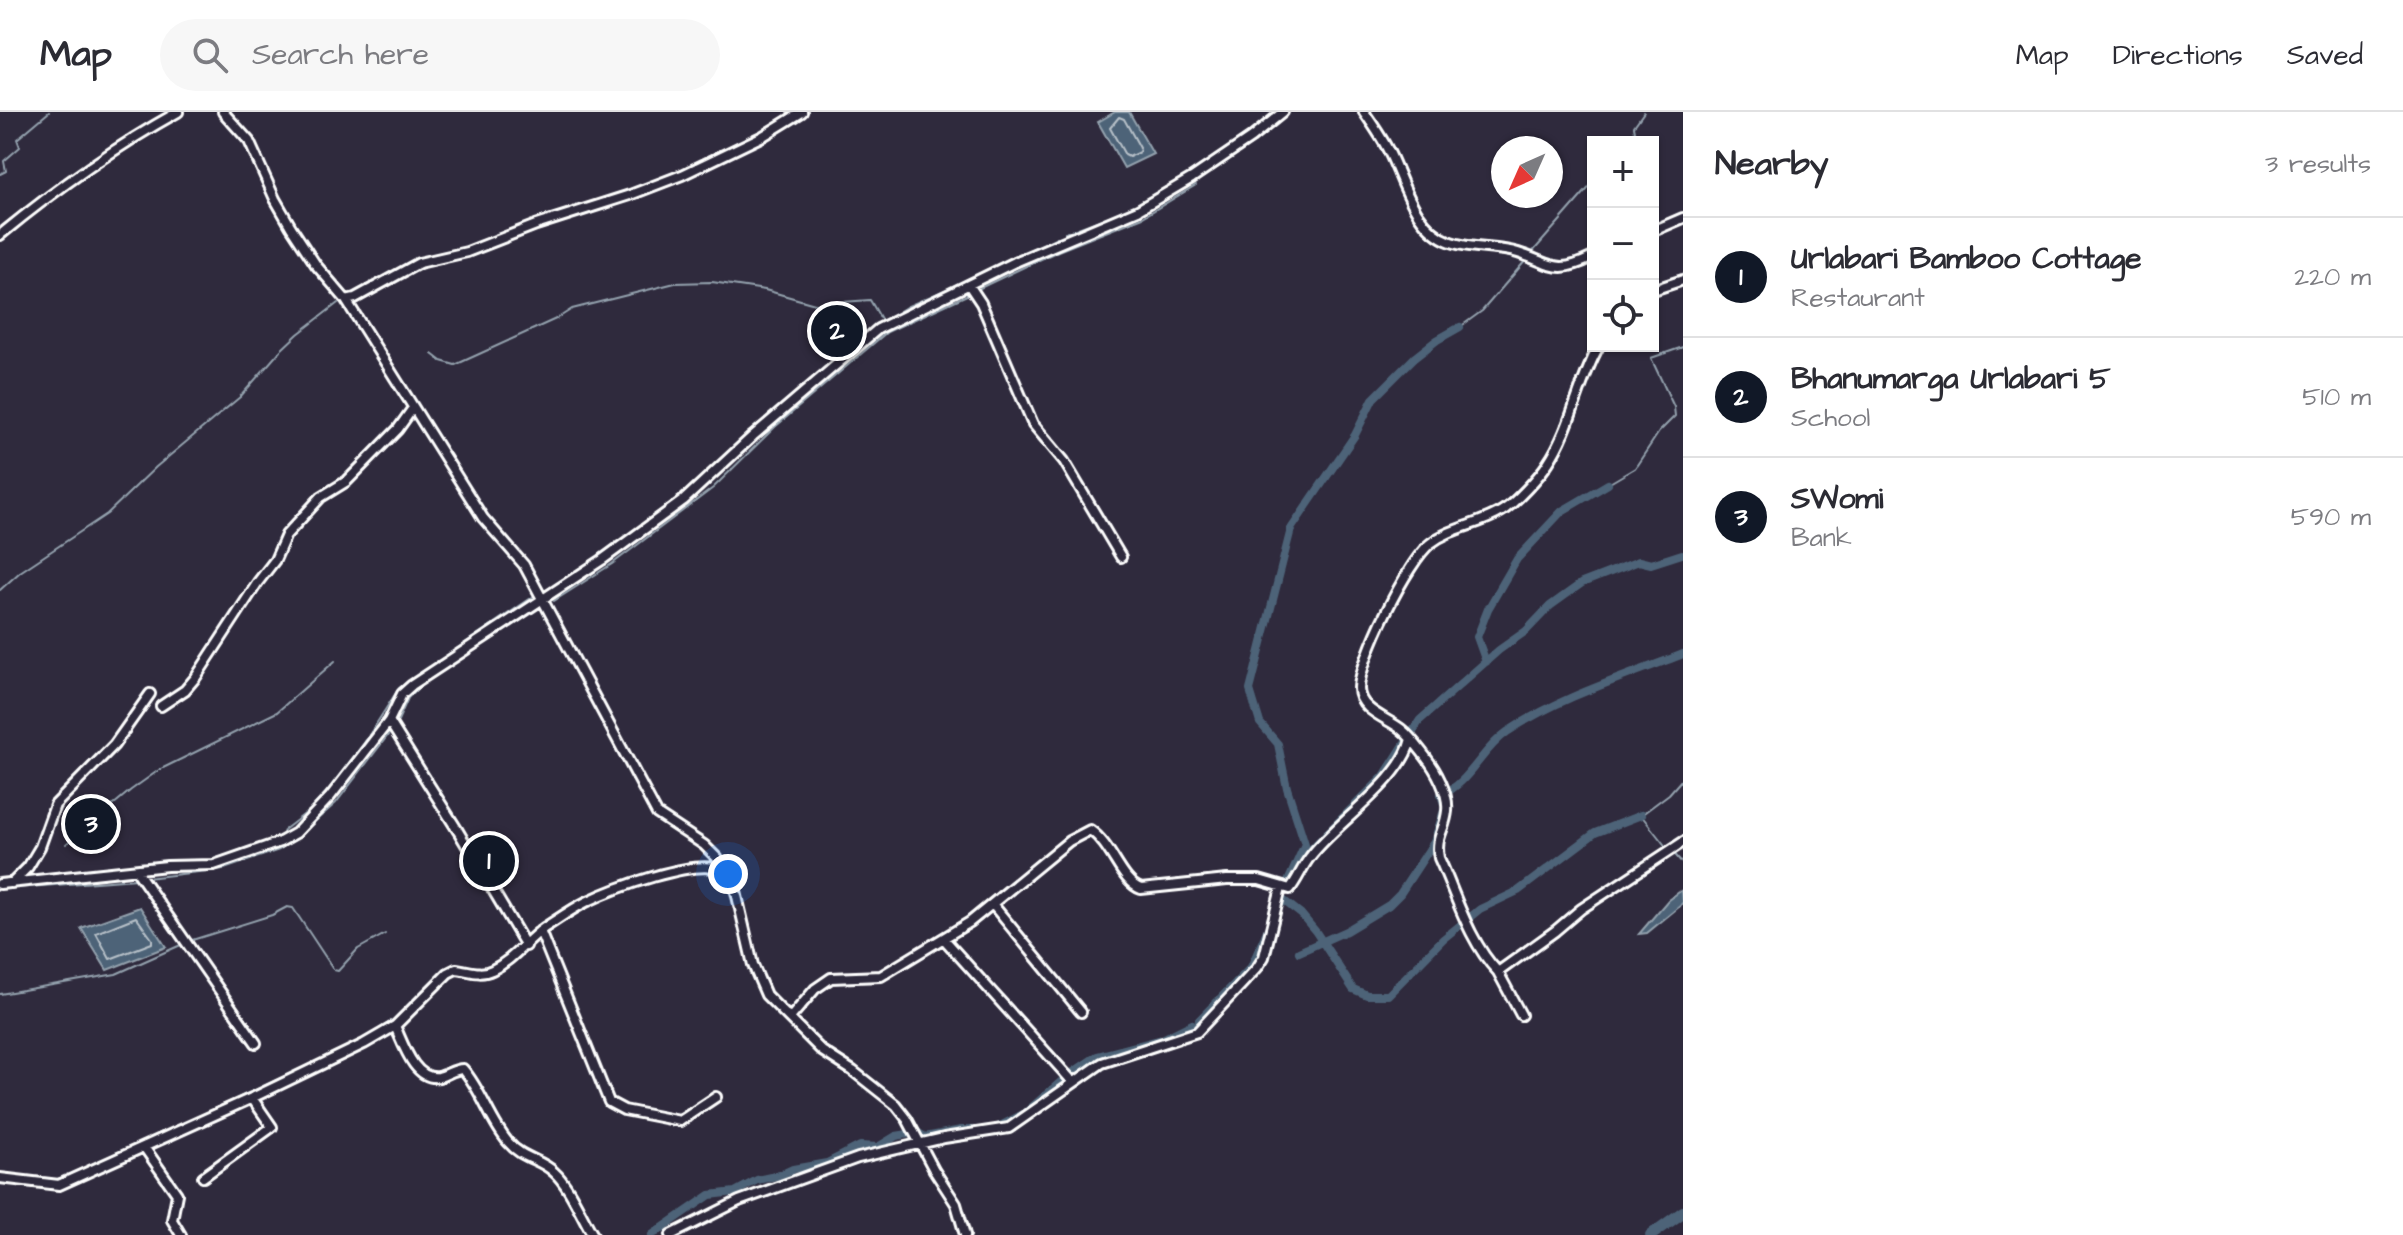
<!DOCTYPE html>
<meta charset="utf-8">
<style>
body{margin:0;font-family:"Architects Daughter",sans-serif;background:#f7f7f7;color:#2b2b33}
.controls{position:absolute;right:24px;top:24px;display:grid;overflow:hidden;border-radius:0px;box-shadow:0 2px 6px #0004}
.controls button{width:72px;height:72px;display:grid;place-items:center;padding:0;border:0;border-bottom:2px solid #e1e1e2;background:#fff;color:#2b2b33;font:40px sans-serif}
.compass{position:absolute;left:1491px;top:24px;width:72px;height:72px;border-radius:50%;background:#fff;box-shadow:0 2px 6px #0004;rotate:225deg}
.you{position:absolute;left:728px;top:762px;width:28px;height:28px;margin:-20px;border:6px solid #fff;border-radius:50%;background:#1a73e8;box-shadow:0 0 0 12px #1a73e833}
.badge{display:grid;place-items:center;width:52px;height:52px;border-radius:50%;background:#111827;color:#fff;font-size:26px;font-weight:700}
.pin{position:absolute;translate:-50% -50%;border:4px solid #fff;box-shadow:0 2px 8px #0006}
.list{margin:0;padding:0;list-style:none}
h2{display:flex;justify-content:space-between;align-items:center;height:104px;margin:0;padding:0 32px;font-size:34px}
h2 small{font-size:26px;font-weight:400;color:#7c7c81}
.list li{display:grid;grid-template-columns:52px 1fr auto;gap:24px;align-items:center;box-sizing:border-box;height:120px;padding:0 32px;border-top:2px solid #e1e1e2}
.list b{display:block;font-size:30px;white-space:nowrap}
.list p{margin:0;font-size:26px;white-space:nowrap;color:#7c7c81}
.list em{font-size:26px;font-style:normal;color:#7c7c81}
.icon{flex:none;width:44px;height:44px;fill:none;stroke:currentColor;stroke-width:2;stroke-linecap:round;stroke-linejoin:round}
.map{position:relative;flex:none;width:1683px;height:1123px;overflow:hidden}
header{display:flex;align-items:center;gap:48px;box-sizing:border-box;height:112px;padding:0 40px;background:#fff;border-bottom:2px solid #e1e1e2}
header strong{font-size:38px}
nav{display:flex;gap:44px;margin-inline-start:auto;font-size:28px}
.search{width:560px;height:72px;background:#f7f7f7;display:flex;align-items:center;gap:20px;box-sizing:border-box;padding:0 28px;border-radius:44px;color:#7c7c81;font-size:30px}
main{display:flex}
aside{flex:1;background:#fff}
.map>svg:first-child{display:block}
</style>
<header>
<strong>Map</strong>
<div class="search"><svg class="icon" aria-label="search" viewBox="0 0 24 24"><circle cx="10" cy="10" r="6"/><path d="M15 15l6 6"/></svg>Search here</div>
<nav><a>Map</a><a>Directions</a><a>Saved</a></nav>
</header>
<main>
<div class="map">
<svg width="1683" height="1123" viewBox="0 0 1683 1123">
<rect width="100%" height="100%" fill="#2f2a3d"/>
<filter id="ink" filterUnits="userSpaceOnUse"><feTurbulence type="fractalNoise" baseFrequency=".0125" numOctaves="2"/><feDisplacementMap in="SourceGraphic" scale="16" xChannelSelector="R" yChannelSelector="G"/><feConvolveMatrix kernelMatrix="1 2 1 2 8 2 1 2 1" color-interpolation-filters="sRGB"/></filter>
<g filter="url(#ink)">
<path fill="#4d6478" stroke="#94a2ae" stroke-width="2" d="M 1115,0 L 1129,0 L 1153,42 L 1124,56 L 1098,10 Z
M 1682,778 L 1683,790 L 1680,794 L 1647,821 L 1639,822 L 1668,788 Z
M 140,795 L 166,835 L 107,858 L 81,816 Z"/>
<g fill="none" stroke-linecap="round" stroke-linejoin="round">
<path stroke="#b8c1c9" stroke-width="2" d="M 1119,5 L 1124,7 L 1140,36 L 1139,40 L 1129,45 L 1125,43 L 1110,16 Z
M 136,805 L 152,827 L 152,831 L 110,847 L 96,821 Z"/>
<path stroke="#94a2ae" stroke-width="2" d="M 804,3 L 808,0
M 778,20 L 798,9
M 1633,30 L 1636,25 L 1634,14 L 1644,0
M 107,39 L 168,0
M 688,56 L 761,20
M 0,62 L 6,59 L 4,49 L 20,35 L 17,27 L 49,0
M 648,80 L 694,62
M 541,107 L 637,76
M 0,118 L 43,84
M 526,121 L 554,111
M 1065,121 L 1139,93
M 474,133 L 527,112
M 1530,143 L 1593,71
M 1020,144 L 1057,125
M 443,149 L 468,144
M 980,176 L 1058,139 L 1143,105 L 1196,73
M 355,180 L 414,149
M 876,214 L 906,195 L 970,167
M 1460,215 L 1482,199 L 1526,148
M 432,242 L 441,249 L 455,253 L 558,206 L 572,197 L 675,171 L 712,170 L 765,178 L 815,192 L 870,188 L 881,207
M 1608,372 L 1635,356 L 1659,320 L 1675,304 L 1674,295 L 1651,246 L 1683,235
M 1682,442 L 1683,441
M 0,478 L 20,460 L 107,402 L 156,355 L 240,285 L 281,238 L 298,222 L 338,191
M 554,489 L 612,452 L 713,376 L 775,315 L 887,220 L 969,182
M 396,613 L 408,586 L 420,574 L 542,493
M 282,725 L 284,718 L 311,697 L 328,678 L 364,631 L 399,576 L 537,482
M 66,732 L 131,678 L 159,658 L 277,600 L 335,549
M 1667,736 L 1641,703 L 1669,682 L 1683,666
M 1672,739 L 1683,752
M 147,766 L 224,757 L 279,738 L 294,728 L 336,691 L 392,618
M 0,777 L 137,767
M 189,829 L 272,803 L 287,795 L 293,796 L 334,858 L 338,859 L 358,837 L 385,822
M 0,882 L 116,862 L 183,832
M 137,1033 L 362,928 L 399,904 L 417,886
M 33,1074 L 54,1077"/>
<path stroke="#4d6478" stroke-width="8" d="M 1486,550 L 1477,525 L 1488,497 L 1517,447 L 1562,399 L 1608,372
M 1301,747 L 1384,664 L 1420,608 L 1499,538 L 1526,519 L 1550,494 L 1582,471 L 1639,449 L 1651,452 L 1682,442
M 1287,772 L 1305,732 L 1287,676 L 1278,632 L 1260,611 L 1250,578 L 1291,417 L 1355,323 L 1373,287 L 1414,246 L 1437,228 L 1460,215
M 1283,788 L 1301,802 L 1316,820 L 1353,877 L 1367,883 L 1388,883 L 1443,827 L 1480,797 L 1518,779 L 1595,721 L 1641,703
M 1299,840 L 1346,819 L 1389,793 L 1400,782 L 1434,730 L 1445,695 L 1441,683 C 1470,671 1480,639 1507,620 C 1559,585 1625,565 1683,542
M 1199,908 L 1251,855 L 1269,814
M 1072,961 L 1097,944 L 1162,927 L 1192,912
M 996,1016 L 1025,1001 L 1064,967
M 917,1020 L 925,1025 L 961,1018 L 975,1018
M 652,1123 L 710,1083 L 735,1080 L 757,1068 L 780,1063 L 793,1057 L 827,1051 L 860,1034 L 878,1035 L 896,1024 L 908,1022"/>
<path stroke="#4d6478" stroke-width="12" d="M 1651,1123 L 1683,1100"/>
<g stroke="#fff" stroke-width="14">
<path id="minor" d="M 223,0 L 249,29 L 275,87 L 291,115 L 316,153 L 346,188 L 483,406 L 524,453 L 657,702 L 704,733 L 717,746 L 725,759
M 1364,0 C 1373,13 1383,27 1390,42 C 1405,73 1415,117 1451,130 C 1473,138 1497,134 1518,141 C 1553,152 1555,164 1593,145
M 1653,119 L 1683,106
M 0,123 C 56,77 115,35 178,0
M 969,173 L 981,191 L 1033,312 L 1064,349 L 1121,445
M 1653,178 L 1683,168
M 346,188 L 355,186 L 419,151 L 467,140 L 536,113 L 630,83 L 682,63 L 763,24 L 802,0
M 1599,234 C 1578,271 1572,315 1548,351 C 1540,364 1515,391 1502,399 C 1480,413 1452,415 1431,431 C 1408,448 1359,548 1359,577 C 1359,598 1387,606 1401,617 C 1410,624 1418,635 1425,644 C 1436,658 1449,681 1447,699 C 1445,719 1435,724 1439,746 C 1456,783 1469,830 1498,860 L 1555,819 L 1581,797 L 1683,730
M 161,594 L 185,578 L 196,565 L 258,470 L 275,448 L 286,423 L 321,385 L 347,369 L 398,317 L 413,296
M 389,609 L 458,719 L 526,834
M 136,758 L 256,931
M 12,771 L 28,755 L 40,735 L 55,693 L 114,633 L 150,582
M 0,772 L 167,754 L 214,753 L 280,730 L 296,721 L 330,685 L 389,609 L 402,582 L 412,573 L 602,448 L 684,388 L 753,324 L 878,217 L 1015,150 L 1138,98 L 1192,66 L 1251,26 L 1283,0
M 993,793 L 1081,900
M 540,819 L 609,990 L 624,998 L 680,1009 L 716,985
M 944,827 L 1072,969
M 1498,860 L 1521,903
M 787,903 L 791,905 L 815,877 L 831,866 L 881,864 L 970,810 L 1069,729 L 1090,718 C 1113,734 1120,769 1141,777 L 1227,768 L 1259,768 L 1290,777 C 1298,767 1302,755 1310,745 C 1335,711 1402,669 1411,627
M 395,914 C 403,931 414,969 439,965 C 447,963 454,957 463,957 C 482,979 490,1009 508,1030 C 522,1047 541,1047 554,1060 C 569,1073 582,1105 593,1123
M 144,1035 L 177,1082 L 172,1108 L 181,1123
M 203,1065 L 272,1015 L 252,986
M 0,1066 L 59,1073 L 252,986 L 364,932 L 395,914 L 448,861 L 456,857 C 468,858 480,864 492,858 C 513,848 526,829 544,816 C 558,807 572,797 586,790 C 613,777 694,746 721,758 C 727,761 730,766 734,771 L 753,853 L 766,883 L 822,939 L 853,959 L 896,993 L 907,1007 L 934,1058 L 956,1092 L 965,1123
M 671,1123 L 739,1089 L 858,1046 L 944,1026 L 1009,1016 L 1102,951 L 1197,920 L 1257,856 L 1264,845 L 1281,776"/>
</g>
<use href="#minor" stroke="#2f2a3d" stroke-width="8"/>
</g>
</g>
</svg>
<div class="controls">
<button>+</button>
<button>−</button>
<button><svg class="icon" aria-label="locate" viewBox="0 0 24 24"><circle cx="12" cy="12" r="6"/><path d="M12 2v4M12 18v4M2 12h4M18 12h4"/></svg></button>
</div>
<svg class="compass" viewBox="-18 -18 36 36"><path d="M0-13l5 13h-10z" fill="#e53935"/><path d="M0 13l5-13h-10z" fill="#7c7c81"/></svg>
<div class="you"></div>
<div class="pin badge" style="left:489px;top:749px">1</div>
<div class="pin badge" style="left:837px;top:219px">2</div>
<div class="pin badge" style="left:91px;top:712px">3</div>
</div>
<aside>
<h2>Nearby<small>3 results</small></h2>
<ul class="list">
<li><span class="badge">1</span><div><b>Urlabari Bamboo Cottage</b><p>Restaurant</p></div><em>220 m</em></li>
<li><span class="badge">2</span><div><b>Bhanumarga Urlabari 5</b><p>School</p></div><em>510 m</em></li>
<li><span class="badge">3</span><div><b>SWomi</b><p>Bank</p></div><em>590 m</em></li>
</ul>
</aside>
</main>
